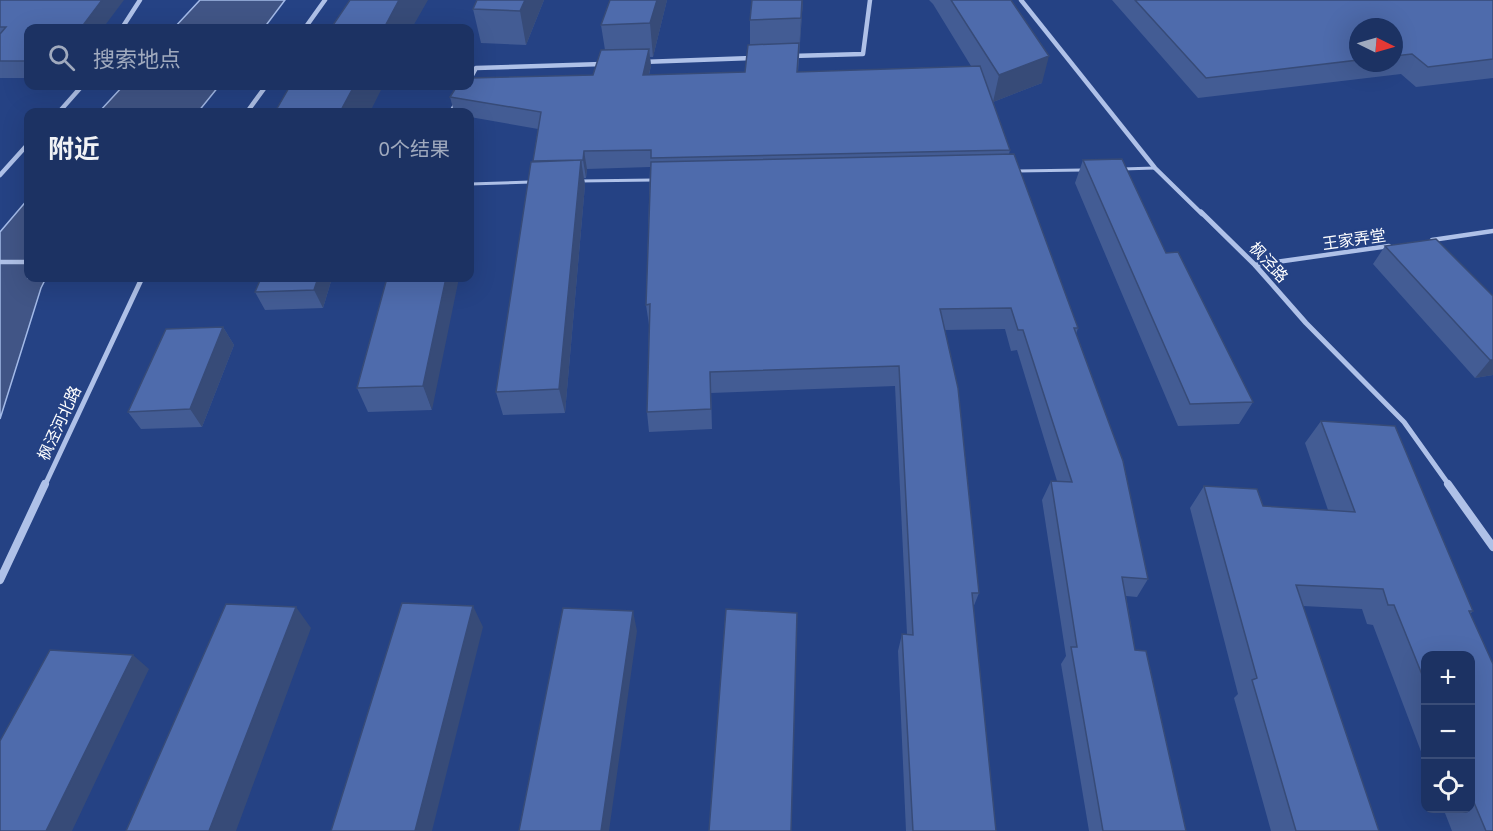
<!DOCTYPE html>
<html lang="zh">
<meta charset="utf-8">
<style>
body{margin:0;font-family:"Noto Sans","Noto Sans SC",sans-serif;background:#293e6c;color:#f1f3f6}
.controls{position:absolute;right:18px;bottom:18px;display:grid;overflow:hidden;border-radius:12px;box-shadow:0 6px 24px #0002}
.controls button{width:54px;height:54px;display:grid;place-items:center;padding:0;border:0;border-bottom:2px solid #3a4d78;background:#1c3263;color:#f1f3f6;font:30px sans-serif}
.compass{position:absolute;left:1349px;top:18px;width:54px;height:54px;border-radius:50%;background:#1c3263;box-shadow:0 6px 24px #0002;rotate:95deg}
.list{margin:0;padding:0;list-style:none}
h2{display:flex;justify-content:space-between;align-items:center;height:78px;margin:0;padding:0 24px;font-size:26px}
h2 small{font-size:20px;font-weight:400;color:#a0aabe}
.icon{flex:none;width:33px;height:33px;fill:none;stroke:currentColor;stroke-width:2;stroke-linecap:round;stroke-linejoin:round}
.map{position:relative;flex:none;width:1493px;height:831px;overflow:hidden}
.search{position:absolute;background:#1c3263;box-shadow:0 6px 24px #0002;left:24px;top:24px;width:450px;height:66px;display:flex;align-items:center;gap:15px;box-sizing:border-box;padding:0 21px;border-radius:12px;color:#a0aabe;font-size:22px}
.panel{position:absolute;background:#1c3263;box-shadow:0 6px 24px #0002;left:24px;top:108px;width:450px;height:174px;border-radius:12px}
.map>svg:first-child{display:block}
</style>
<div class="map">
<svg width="1493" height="831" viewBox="0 0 1493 831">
<rect width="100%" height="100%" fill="#254284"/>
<path fill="#415586" stroke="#a3bae8" stroke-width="1.5" d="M 200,0 L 285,0 L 264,28 L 174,28 Z
M 123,86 L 219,86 L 198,112 L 99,112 Z
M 28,199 L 28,278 L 46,278 L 41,288 L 0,419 L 0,232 Z"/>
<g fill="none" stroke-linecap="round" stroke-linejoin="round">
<path stroke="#afc1e8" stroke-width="3" d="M 1122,169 L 1155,168
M 1017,171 L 1083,170
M 579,181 L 654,180
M 470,184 L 531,182"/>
<path stroke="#afc1e8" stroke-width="4.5" d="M 1432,240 L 1493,231
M 0,262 L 28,262
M 1255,265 L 1389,246"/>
<path stroke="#afc1e8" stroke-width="4.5" d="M 1021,0 L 1155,168 L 1202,214
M 122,28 L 140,0
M 305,28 L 325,0
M 792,56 L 863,54 L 870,0
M 642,62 L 752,58
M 470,79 L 476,68 L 602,64
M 59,112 L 82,86
M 247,112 L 266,86
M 451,112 L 457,102
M 0,175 L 28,144"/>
<path stroke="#afc1e8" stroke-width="5" d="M 1201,212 L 1255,265 L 1306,323 L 1404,422 L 1449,485
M 45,485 L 142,278"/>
<path stroke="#afc1e8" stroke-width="8" d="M 1448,484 L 1493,547
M 0,580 L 45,484"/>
</g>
<path fill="#435c94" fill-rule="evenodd" d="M 0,0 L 28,28 L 28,78 L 0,78 Z
M 477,0 L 544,0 L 526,45 L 481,43 L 473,9 Z
M 610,0 L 667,0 L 653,57 L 650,57 L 651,66 L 649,75 L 745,72 L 750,45 L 750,20 L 752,0 L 803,0 L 798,72 L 971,66 L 933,4 L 929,0 L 1011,0 L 1042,83 L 993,102 L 1010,150 L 1009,154 L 1078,328 L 1076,334 L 1148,579 L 1137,597 L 1126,596 L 1135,650 L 1186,831 L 1089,831 L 1061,664 L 1066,656 L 1042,500 L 1051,481 L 1057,481 L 1017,350 L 1011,351 L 1005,329 L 945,330 L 979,593 L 973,608 L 996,831 L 906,831 L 898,651 L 902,634 L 907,634 L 895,386 L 711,393 L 712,429 L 649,432 L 647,412 L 649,325 L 646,305 L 650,167 L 587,169 L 586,178 L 584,178 L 585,185 L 565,413 L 503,415 L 496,392 L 538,129 L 470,117 L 470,112 L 454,112 L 450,97 L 593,75 L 605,50 L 601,25 Z
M 1112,0 L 1493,0 L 1493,78 L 1416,87 L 1401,74 L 1198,98 ZM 1358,27 L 1394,27 L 1394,63 L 1358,63 Z
M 1083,160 L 1166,253 L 1253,402 L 1239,424 L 1178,426 L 1075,183 Z
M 1385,246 L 1493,296 L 1493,375 L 1475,378 L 1373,264 Z
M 332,278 L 323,308 L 265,310 L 255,292 Z
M 387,278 L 432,410 L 368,412 L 357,388 Z
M 223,327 L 234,345 L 202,427 L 141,429 L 128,412 Z
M 1321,421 L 1473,611 L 1470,614 L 1493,831 L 1452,831 L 1443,808 L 1470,808 L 1470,656 L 1425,656 L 1425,762 L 1373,625 L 1367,624 L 1362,609 L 1303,606 L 1379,831 L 1271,831 L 1234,698 L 1238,694 L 1190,508 L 1204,486 L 1263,506 L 1328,510 L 1305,443 Z"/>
<path fill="#374b78" d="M 102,0 L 124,0 L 103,28 L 81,28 Z
M 399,0 L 428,0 L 412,28 L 384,28 Z
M 525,0 L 544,0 L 526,45 L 520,11 Z
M 657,0 L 667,0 L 653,57 L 650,23 Z
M 802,0 L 803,0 L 799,52 L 801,18 Z
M 649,49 L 651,66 L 644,92 L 643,75 Z
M 1049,56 L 1042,83 L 993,102 L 999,75 Z
M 354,86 L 383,86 L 370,112 L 340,112 Z
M 584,151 L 587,169 L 586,178 L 583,160 Z
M 581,160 L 585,185 L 565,413 L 559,389 Z
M 470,183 L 474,201 L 470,226 Z
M 318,278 L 332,278 L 323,308 L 314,290 Z
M 446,278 L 459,278 L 432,410 L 423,386 Z
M 223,327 L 234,345 L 202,427 L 190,409 Z
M 1490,360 L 1493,360 L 1493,375 L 1475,378 Z
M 473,606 L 483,627 L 432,831 L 415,831 Z
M 296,607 L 311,628 L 236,831 L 209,831 Z
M 633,611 L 637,631 L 609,831 L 601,831 Z
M 133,655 L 149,669 L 72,831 L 46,831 Z"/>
<path fill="#4e6bac" stroke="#374b78" stroke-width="1.5" d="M 0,0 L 102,0 L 81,28 L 28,28 L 28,61 L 0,61 L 0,34 L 6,27 L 0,27 Z
M 350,0 L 399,0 L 384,28 L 331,28 Z
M 477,0 L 525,0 L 520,11 L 473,9 Z
M 610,0 L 657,0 L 650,23 L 601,25 Z
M 752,0 L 802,0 L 801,18 L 750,20 Z
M 951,0 L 1011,0 L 1049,56 L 999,75 Z
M 1135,0 L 1493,0 L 1493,59 L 1428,67 L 1412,54 L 1394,56 L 1394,27 L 1358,27 L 1358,60 L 1206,78 Z
M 799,43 L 797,72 L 980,66 L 1010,150 L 651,158 L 651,150 L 584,151 L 583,160 L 533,161 L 541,112 L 450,97 L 457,86 L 470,86 L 470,78 L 593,75 L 601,50 L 649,49 L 643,75 L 745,72 L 748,45 Z
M 290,86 L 354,86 L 340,112 L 275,112 Z
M 1014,154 L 1078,328 L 1074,328 L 1123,461 L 1148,579 L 1122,577 L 1135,650 L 1146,651 L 1186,831 L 1103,831 L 1071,647 L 1077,647 L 1051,481 L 1072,482 L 1023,330 L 1018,330 L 1011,308 L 940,309 L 958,388 L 979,593 L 972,593 L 996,831 L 913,831 L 902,634 L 913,635 L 899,366 L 710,372 L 711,409 L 647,412 L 650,304 L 646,305 L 651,162 Z
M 1122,159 L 1166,253 L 1178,252 L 1253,402 L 1190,404 L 1083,160 Z
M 581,160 L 559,389 L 496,392 L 531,162 Z
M 1436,239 L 1493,296 L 1493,360 L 1490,360 L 1385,246 Z
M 261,278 L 318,278 L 314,290 L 255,292 Z
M 387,278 L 446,278 L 423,386 L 357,388 Z
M 223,327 L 190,409 L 128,412 L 166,329 Z
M 1321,421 L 1395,426 L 1473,611 L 1469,611 L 1493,664 L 1493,831 L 1486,831 L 1470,793 L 1470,656 L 1425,656 L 1425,682 L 1394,605 L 1388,605 L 1383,589 L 1296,585 L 1379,831 L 1296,831 L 1252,680 L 1257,678 L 1204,486 L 1257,489 L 1263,506 L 1355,512 Z
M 402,603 L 473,606 L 415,831 L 331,831 Z
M 226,604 L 296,607 L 209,831 L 126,831 Z
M 563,608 L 633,611 L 601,831 L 519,831 Z
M 726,609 L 797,613 L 791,831 L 709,831 Z
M 50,650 L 133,655 L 46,831 L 0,831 L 0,741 Z"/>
<g text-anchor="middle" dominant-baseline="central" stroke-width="4.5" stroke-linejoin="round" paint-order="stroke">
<g font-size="16" fill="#fff" stroke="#254284">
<text transform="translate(1354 239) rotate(-8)">王家弄堂</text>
<text transform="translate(1269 262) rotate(47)">枫泾路</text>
<text transform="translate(59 423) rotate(-65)">枫泾河北路</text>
</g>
</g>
</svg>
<div class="controls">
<button>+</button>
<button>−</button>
<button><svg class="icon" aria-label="locate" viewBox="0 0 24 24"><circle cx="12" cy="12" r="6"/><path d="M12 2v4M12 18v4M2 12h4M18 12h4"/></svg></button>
</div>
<svg class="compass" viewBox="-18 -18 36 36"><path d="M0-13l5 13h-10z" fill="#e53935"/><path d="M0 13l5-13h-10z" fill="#a0aabe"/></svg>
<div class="search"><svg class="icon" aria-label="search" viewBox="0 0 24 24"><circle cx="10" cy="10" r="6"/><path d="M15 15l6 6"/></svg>搜索地点</div>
<section class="panel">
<h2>附近<small>0个结果</small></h2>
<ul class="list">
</ul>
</section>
</div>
